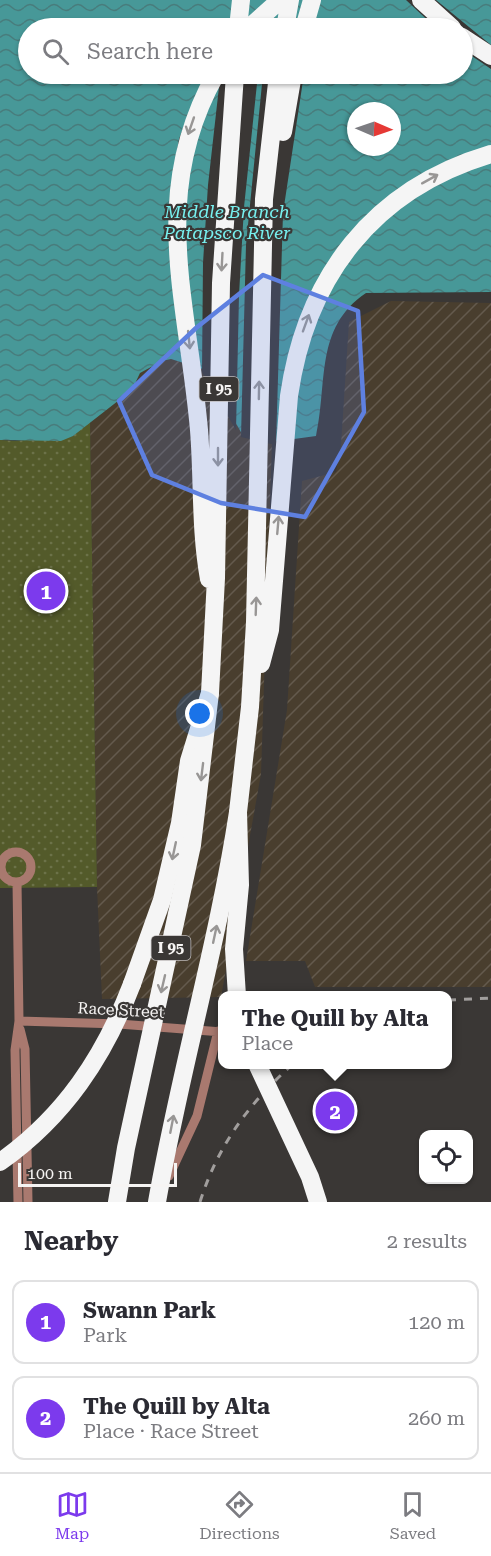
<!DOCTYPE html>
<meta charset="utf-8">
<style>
body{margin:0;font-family:"Roboto Serif",serif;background:#f7f7f7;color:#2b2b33}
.controls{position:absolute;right:18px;bottom:18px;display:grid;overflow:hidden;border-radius:12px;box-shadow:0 2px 4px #0004}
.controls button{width:54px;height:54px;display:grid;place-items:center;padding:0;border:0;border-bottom:2px solid #e1e1e2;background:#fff;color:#2b2b33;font:30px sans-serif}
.compass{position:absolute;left:347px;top:102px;width:54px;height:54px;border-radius:50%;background:#fff;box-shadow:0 2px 4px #0004;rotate:92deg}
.scale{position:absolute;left:18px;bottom:15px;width:159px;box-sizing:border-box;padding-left:6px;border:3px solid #f6f4f3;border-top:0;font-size:16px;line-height:21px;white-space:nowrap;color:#f6f4f3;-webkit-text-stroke:4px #3a3735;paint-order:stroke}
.you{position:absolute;left:200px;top:714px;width:21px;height:21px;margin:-15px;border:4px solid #fff;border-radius:50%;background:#1a73e8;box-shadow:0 0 0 9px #1a73e833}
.badge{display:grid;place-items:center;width:39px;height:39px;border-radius:50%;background:#7c3aed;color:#fff;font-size:20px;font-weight:700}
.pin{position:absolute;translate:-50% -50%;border:3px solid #fff;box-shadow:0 2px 6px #0006}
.popup{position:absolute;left:218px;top:991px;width:234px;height:78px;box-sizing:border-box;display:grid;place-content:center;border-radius:12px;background:#fff;filter:drop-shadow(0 2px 4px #0005);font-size:20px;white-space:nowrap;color:#7c7c81}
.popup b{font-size:22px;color:#2b2b33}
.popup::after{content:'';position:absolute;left:50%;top:100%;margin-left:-12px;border:12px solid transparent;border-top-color:#fff}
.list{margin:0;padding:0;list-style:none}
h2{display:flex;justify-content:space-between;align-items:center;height:78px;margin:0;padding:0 24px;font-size:26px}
h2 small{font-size:20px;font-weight:400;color:#7c7c81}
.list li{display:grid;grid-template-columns:39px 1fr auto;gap:18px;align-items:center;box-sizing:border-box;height:84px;margin:0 12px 12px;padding:0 12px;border:2px solid #e1e1e2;border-radius:12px}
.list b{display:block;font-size:22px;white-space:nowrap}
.list p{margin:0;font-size:20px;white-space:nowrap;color:#7c7c81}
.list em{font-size:20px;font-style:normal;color:#7c7c81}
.icon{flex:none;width:33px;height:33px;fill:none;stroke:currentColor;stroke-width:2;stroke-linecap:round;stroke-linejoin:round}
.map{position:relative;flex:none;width:491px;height:1202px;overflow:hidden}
.search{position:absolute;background:#fff;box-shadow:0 2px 4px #0004;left:18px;right:18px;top:18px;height:66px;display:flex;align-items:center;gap:15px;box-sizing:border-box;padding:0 21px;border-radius:33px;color:#7c7c81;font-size:22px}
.sheet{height:270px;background:#fff}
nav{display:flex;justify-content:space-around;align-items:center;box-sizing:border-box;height:84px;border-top:2px solid #e1e1e2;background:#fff;font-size:16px;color:#7c7c81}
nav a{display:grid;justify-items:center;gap:3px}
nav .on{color:#7c3aed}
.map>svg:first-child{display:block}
</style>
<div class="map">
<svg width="491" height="1202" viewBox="0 0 491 1202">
<defs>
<pattern id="industrial-furrows" width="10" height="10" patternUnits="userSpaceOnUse" patternTransform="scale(1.5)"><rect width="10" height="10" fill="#493e2e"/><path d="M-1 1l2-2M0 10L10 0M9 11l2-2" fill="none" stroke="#645a4d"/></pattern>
<pattern id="park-dots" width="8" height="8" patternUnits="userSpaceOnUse" patternTransform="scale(1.5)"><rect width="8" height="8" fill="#535a2a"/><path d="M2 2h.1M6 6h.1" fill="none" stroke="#6c7249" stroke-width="1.8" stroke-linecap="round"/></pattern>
<pattern id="water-waves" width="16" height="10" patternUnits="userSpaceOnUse" patternTransform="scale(1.5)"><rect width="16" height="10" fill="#479898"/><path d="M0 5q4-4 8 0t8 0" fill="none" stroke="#487c7c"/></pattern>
</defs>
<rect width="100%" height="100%" fill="#3a3735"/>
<path fill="url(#industrial-furrows)" d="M 391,301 L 491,303 L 491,987 L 315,987 L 305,961 L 246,961 L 287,710 L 302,481 L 336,472 L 341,445 L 349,322 Z
M 171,359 L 206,370 L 272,442 L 261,774 L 221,997 L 102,999 L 97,887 L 90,421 L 132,390 L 140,373 L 149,366 Z"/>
<path fill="url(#park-dots)" d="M 90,421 L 97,887 L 0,888 L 0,440 L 15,441 L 73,436 Z"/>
<path fill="url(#water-waves)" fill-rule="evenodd" d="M 0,0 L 491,0 L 491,292 L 366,293 C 314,328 328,383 316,436 L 272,442 L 242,434 L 206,370 L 171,359 L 162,361 L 140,373 L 132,390 L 73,436 L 61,441 L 0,440 ZM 28,28 L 462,28 L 462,74 L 28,74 ZM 356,111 L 392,111 L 392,147 L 356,147 Z"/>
<path fill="#3a3735" d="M 406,0 L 436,0 L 491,45 L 491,69 L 463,50 L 462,28 L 436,28 Z
M 207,74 L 258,74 L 244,207 L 239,295 L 236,430 L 202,372 L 203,263 L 208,185 L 220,78 L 209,96 L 169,231 L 170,194 L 179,139 L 193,102 Z
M 263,74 L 304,74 L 283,213 L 276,444 L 271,444 L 241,437 L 246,245 Z"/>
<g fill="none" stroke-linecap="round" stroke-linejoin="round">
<path stroke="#a9796f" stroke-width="9" d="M1 867a15 15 0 1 1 30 0a15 15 0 1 1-30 0Z
M 17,882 L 19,1021 L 15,1050 L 18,1202
M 19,1021 L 119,1024 L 222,1032
M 20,1029 L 25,1049 L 28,1202
M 169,1176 L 197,1116 L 218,1031"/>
<path stroke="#f5f5f5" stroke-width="18" d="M 421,0 L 452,28
M 238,28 L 241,0
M 249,28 L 280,0
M 285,28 L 290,0
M 304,28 L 312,0
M 462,37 L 491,56
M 283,132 L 293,74
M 209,579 C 200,530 203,480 199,430 C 188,301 148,194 216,74
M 261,664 L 270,630 L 289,396 C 306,277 373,189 491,154
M 132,984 L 162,900 L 180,823 L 189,761 L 210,693 L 216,578 L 221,283 L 235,74
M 237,996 L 234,949 L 240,885 L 238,812 L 250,707 L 255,622 L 264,199 L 278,74"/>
<path stroke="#a19e9d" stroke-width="3" stroke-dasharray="8 8" stroke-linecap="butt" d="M 448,1000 L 491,998
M 200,1202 C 218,1145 249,1103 293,1064"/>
<path stroke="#f5f5f5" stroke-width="18" d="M 257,1064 L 310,1177 L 318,1202
M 0,1162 C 64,1117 104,1057 132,984
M 117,1202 L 126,1148 L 192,845 L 210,693
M 157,1202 C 180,1071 218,943 238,812"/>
</g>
<defs><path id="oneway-shaft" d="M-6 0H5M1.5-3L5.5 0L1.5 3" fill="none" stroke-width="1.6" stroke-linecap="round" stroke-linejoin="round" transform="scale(1.5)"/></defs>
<g stroke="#989695">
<use href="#oneway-shaft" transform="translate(191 126) rotate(109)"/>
<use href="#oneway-shaft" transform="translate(430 179) rotate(-29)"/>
<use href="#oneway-shaft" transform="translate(222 262) rotate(93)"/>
<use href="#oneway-shaft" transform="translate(306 323) rotate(-70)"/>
<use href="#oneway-shaft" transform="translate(189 340) rotate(84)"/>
<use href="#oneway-shaft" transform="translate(259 390) rotate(-89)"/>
<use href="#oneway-shaft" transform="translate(218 457) rotate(90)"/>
<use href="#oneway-shaft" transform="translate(278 525) rotate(-85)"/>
<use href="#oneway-shaft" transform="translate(256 606) rotate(-88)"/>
<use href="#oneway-shaft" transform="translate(202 772) rotate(97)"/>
<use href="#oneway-shaft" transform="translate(174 851) rotate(102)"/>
<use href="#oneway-shaft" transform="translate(215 934) rotate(-78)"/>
<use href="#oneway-shaft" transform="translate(163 984) rotate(103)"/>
<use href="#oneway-shaft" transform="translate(172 1124) rotate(-79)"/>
</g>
<path fill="#5e80e0" fill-opacity="0.2" stroke="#5e80e0" stroke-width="4.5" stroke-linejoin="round" d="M 263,275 L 358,311 L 364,412 L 305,517 L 221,503 L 152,475 L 119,401 L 196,328 Z"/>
<g text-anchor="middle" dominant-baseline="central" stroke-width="4.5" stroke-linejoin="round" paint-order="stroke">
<g fill="#3a3735" stroke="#bebbba" stroke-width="1.5">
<rect x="199.5" y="377" width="39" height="24" rx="4.5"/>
<rect x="151.5" y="936" width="39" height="24" rx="4.5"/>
</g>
<g font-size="15" font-weight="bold" fill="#f6f4f3">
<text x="219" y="389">I 95</text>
<text x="171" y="948">I 95</text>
</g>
<g font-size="16" fill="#f6f4f3" stroke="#3a3735">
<text transform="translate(121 1010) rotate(3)">Race Street</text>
</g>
<g font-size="18" font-style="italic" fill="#77f0ef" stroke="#3a3735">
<text x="227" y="211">Middle Branch<tspan x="227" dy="21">Patapsco River</tspan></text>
</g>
</g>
</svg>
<div class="controls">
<button><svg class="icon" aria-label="locate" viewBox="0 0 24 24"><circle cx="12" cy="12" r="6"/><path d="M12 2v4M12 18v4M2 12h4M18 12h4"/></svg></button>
</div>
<svg class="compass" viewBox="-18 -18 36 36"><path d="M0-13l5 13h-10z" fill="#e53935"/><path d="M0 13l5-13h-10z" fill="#7c7c81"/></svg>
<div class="scale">100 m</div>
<div class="you"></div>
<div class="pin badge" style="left:46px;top:591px">1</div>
<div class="pin badge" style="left:335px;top:1111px">2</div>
<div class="popup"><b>The Quill by Alta</b>Place</div>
<div class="search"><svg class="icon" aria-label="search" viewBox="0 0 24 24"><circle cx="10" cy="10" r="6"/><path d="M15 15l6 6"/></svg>Search here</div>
</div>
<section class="sheet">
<h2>Nearby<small>2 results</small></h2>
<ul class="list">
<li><span class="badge">1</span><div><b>Swann Park</b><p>Park</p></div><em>120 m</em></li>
<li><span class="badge">2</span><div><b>The Quill by Alta</b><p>Place · Race Street</p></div><em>260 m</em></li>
</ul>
</section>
<nav>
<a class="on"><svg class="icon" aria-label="map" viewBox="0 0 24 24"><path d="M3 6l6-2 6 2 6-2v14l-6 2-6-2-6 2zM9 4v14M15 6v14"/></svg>Map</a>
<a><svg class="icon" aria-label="directions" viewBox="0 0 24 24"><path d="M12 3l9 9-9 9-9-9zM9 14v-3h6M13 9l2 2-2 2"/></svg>Directions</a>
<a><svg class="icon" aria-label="saved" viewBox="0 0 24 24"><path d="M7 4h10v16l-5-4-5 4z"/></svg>Saved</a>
</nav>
